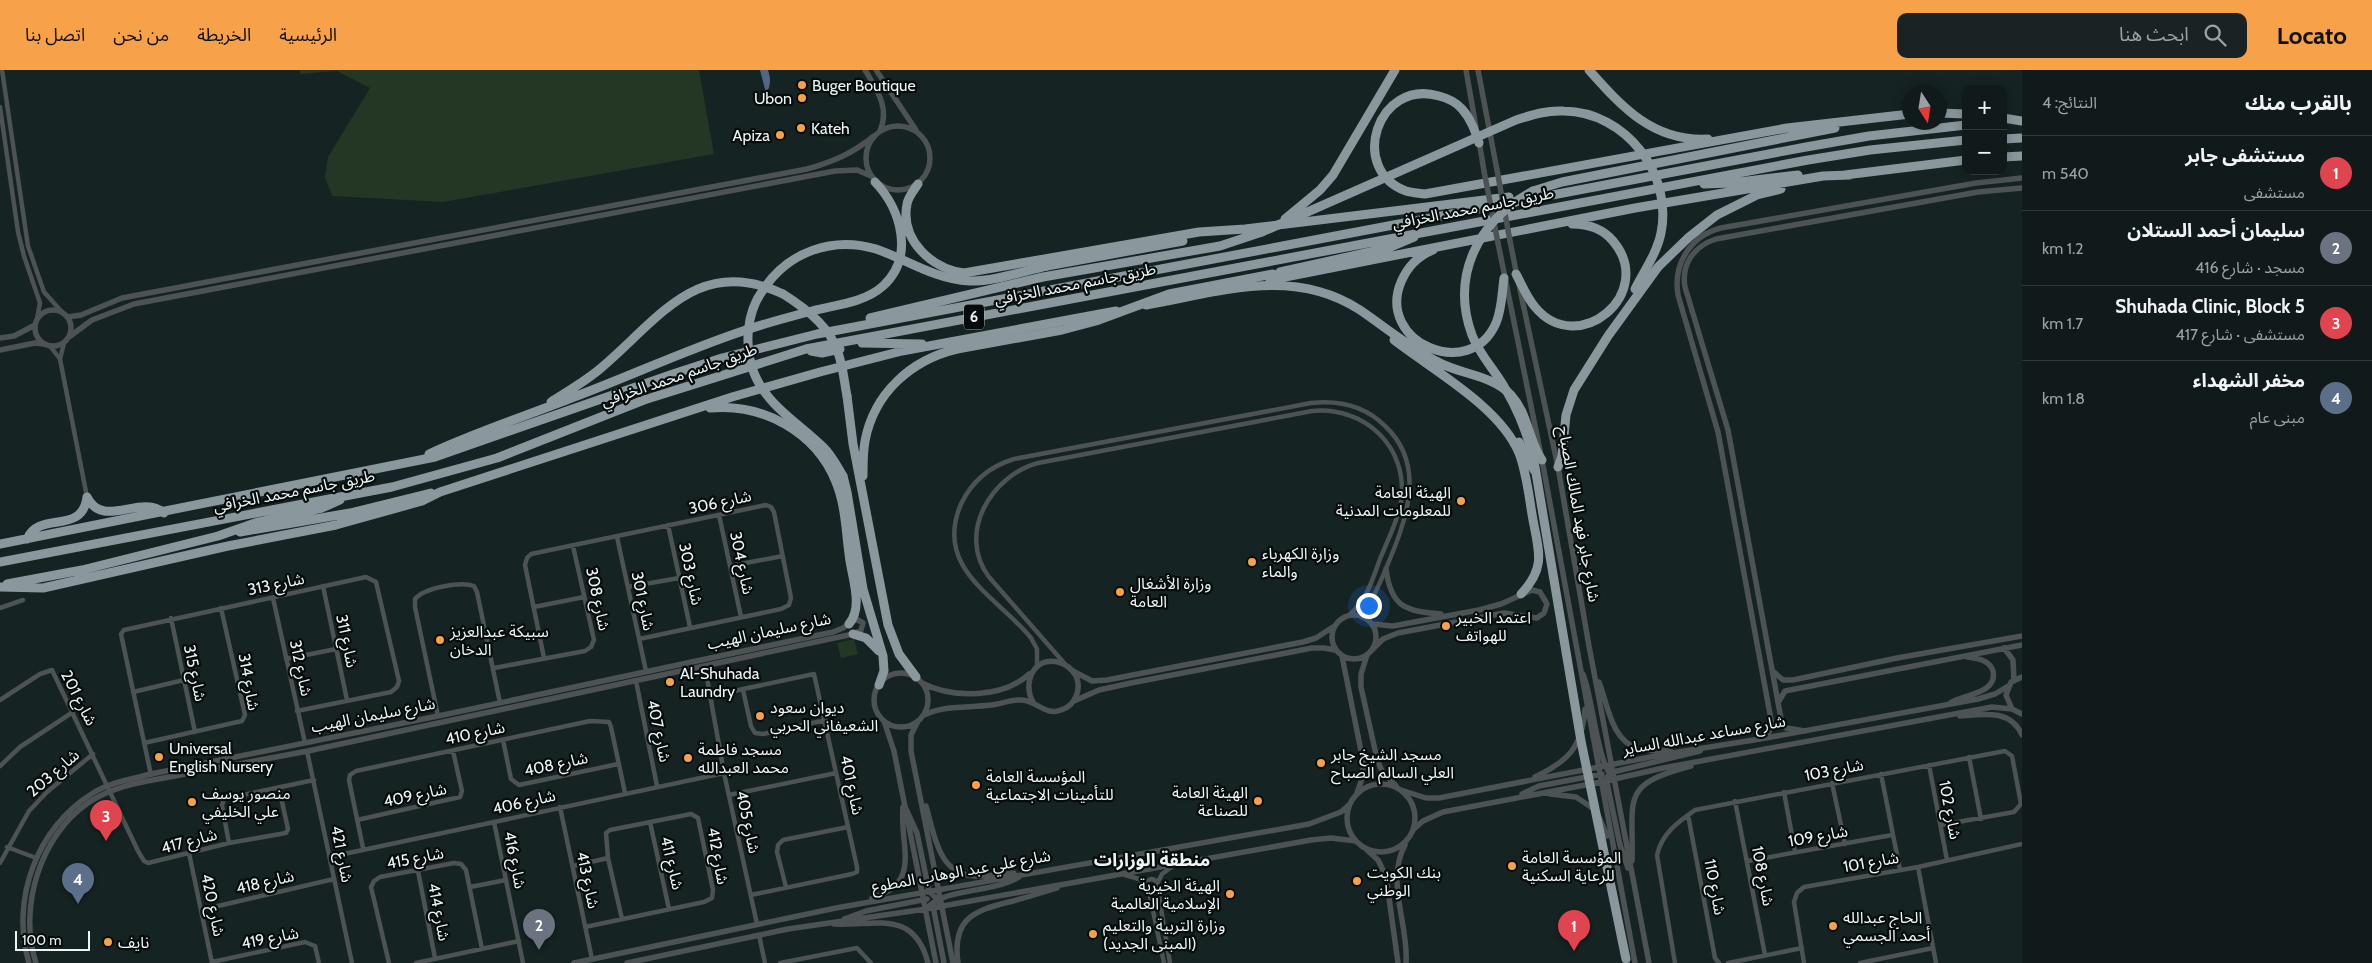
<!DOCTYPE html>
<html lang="ar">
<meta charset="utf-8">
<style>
body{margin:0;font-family:Cabin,"Noto Sans Arabic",sans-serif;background:#192323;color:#f1f3f6;direction:rtl}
.controls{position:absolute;right:15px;top:15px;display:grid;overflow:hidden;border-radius:10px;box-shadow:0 2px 12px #0003}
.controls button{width:45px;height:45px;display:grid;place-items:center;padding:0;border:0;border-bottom:1px solid #303839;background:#101a1a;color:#f1f3f6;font:25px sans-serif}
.compass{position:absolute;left:1902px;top:15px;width:45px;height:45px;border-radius:50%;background:#101a1a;box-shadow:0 2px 12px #0003;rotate:168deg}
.scale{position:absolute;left:15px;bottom:12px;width:75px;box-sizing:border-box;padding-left:5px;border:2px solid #edf5f5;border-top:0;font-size:14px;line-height:18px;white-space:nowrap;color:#edf5f5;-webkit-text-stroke:4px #060b0b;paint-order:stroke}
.you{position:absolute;left:1368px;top:535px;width:18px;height:18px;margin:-12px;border:4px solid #fff;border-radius:50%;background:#1a73e8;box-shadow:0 0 0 8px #1a73e833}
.badge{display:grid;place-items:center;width:32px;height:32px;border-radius:50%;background:#f7a149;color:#fff;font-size:16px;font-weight:700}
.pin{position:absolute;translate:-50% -41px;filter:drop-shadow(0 1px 2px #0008)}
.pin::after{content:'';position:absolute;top:26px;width:18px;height:15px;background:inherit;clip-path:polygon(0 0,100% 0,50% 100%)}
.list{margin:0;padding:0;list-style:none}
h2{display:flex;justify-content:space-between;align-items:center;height:65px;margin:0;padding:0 20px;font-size:21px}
h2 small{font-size:16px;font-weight:400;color:#9ca1a2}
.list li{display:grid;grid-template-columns:32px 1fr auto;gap:15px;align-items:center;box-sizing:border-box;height:75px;padding:0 20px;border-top:1px solid #303839}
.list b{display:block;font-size:19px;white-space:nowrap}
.list p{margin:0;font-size:16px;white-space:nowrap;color:#9ca1a2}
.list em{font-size:16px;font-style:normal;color:#9ca1a2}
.icon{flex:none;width:28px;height:28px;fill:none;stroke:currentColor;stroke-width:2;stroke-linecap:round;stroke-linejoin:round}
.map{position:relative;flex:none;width:2022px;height:893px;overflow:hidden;direction:ltr}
header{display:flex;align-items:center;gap:30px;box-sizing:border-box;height:70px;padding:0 25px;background:#f7a149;color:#111}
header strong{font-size:24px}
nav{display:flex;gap:28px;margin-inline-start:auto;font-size:18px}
.search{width:350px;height:45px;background:#192323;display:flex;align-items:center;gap:12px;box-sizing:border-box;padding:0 18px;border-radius:10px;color:#9ca1a2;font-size:19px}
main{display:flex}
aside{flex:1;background:#101a1a}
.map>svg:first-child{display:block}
</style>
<header>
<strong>Locato</strong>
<div class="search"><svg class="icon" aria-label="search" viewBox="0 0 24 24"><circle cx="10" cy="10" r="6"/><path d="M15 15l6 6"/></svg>ابحث هنا</div>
<nav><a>الرئيسية</a><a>الخريطة</a><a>من نحن</a><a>اتصل بنا</a></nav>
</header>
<main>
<aside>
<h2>بالقرب منك<small>النتائج: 4</small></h2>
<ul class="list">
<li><span class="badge" style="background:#e0444e">1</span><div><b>مستشفى جابر</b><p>مستشفى</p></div><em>540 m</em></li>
<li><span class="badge" style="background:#6b7280">2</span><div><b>سليمان أحمد الستلان</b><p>مسجد · شارع 416</p></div><em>1.2 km</em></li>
<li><span class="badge" style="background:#e0444e">3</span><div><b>Shuhada Clinic, Block 5</b><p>مستشفى · شارع 417</p></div><em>1.7 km</em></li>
<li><span class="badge" style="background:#5c6f8a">4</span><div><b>مخفر الشهداء</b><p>مبنى عام</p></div><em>1.8 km</em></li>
</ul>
</aside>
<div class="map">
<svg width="2022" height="893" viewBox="0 0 2022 893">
<rect width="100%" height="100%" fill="#162323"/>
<path fill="#243624" d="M 300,0 L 699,0 L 714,84 L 443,132 L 332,126 L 325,107 L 328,87 L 370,18 L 337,1 L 300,4 Z
M 854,569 L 858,584 L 841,588 L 837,573 Z"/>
<path fill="#516784" d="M 760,0 L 768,0 C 771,9 771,16 766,23 Z"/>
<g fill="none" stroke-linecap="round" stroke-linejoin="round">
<path stroke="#4d5254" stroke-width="4.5" d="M 2,0 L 28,176 L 44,222 L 62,242
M 0,37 L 18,162 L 24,186 L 40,233 L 37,249
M 64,273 L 60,289 L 87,427
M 50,276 L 60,289
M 719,445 L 741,547
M 668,455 L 690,557
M 617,467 L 646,601
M 730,496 L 783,486
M 323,516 L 347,630
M 628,517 L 679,508
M 273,528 L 305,673
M 534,537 L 584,527
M 0,538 L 23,530
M 171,548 L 195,662
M 544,588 L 525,495 L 527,488 L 531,484 L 766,435 L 771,437 L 774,442 L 791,528 L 789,535 L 781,539 L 639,569
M 286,589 L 336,579
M 1065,594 L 989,507 C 956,463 992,405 1038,393 L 1312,341 C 1365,336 1409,377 1401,432 C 1398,451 1387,471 1380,489 C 1373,508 1366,532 1349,545
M 705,597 L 724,703 L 757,854
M 1037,597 L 1037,579 L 1031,568 C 998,527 933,499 961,434 C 972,411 991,396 1014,389 L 1311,333 C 1338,330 1365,336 1385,356 C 1431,399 1402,460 1382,508 C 1376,522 1367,536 1370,552
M 494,598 L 585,581 L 591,577 L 594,570 L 573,476
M 636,611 L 657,716
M 743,620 L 751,656 L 755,663 L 763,664 L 826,650
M 133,622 L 184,610
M 710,626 L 814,604 L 857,797 L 857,802 L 852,804 L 751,825
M 0,630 L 40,604 L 52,600 L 138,781 L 144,791 L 148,793 L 229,773 L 286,763 L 288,759 L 279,718
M 438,646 L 415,537 L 415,529 C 424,518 461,511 474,516 L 477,522 L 500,633
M 503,670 L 511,709 L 519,715 L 618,694
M 144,673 L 242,651 L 245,645 L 221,538
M 307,681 L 352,893
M 1969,687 L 1981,749
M 1929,695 L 1947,790
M 0,696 L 20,677 L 73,642
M 1881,704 L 1900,800
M 151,705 L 121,564 L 124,560 L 366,507 L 376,512 L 399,611 L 397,617 L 391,622 L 297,641
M 1832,713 L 1845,774
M 1784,722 L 1795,782
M 729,725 L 836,703
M 1735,731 L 1765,885
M 560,737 L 592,889
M 1688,745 L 1715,888 L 1719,893
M 357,750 L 460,727 L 462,721 L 453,681
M 494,752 L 523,893
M 650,752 L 669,839
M 229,773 L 222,736 L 224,729 L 314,710
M 7,777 L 36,788
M 363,778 L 349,710 L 350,705 L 356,701 L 590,651 L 609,652 L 611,657 L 625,723
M 189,783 L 212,893
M 330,787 L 724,703
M 1748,791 L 1892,765
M 0,793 L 29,741 L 47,722 L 93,684
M 573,796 L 608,788
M 1918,797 L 1936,893
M 418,801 L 435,888
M 1125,805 L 1139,809 L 1148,817 L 1164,893
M 1148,816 L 1147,811 L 1151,809 L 1155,810 L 1157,814
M 470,817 L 506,810
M 786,817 L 777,782 L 778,775 L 783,770 L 848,757
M 201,840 L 334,809
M 585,857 L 704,832 L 712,828 L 713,820 L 698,748 L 691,744 L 610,760 L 606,763 L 608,788 L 622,849
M 759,865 L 765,893
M 212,892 L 305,872 L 315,876 L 319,893
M 389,893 L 371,817 L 374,811 L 380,807 L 454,793 L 461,794 L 466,800 L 482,879
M 416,893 L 519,871
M 780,893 L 857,878 L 871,893
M 1170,893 L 1157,814 L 1162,804 L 1173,796
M 1675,893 L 1657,785 C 1662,763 1678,752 1695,740 L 2005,681 L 2012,686 L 2021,734 L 2014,742 L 1941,755
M 1728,893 L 1802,878
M 1804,893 L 1794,832 L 1797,823 L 1804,817 L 1918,797 L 2022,774
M 1860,893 L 1933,878"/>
<path stroke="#4d5254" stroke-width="5.5" d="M 865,0 C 877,20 890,38 880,61
M 876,0 L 916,60
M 1466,0 L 1476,57
M 1478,0 L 1497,100
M866 88a32 32 0 1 1 64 0a32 32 0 1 1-64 0Z
M 1479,71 L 1484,101
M 1510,171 L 1517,206
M 1498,173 L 1542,390 L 1635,893
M 1519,215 L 1558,397 L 1589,576 L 1649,893
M35 258a18 18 0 1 1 36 0a18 18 0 1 1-36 0Z
M 68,247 L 81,245 L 122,228 L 807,99 C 833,92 853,83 874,66
M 69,267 L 92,250 L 134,234 L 835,101 L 857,100 L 871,106
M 0,268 L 14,266 L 35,255
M 0,280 L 35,273 L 44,274
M 1386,499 C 1391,538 1406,541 1441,544
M1332 567a22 22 0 1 1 44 0a22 22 0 1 1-44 0Z
M 1372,554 L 1393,556 L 1479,540 L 1501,534 L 1532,520 L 1540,522 L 1547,534 L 1544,543 L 1537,548 L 1504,543 L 1398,563 L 1383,569 L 1372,580
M 2004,578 L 2013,590 L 2014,611
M 1367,585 L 1361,604 L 1361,617 L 1377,689 L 1382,701 L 1396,716
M 1342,586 L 1363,691 L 1363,706 L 1357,723
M 1073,601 L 1092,611 L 1107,610 L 1303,572 L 1316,568 L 1333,557
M 1774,602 L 1783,610 L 1793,610 L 1897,588 L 2022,566
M874 630a27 27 0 1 1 54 0a27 27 0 1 1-54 0Z
M 1583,604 C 1593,628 1597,695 1614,709
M 2022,607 L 2011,612 L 2006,625 L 2012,639 L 2022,644
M 1599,612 C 1608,635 1611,671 1639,679 C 1649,682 1660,680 1670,680
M 922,613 C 953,629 1004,628 1029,604
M 1074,631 L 1099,620 L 1131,613 L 1312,578 L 1324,578 L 1335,580
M 1779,631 L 1785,621 L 2022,575
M 1950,633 C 1963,624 1998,624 1993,601 C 1990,590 1976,588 1967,587
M 924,645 C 945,635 968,638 991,635 C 1001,634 1012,629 1022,630 C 1037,631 1045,646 1061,640 C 1075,636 1082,619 1076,606 C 1072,599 1066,594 1058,592 C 1034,586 1022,613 1033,632
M 1960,646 C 1984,644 2011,639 2022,665
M 884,651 L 894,681 L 936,893
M 918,651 L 911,665 L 911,681 L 953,893
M 1805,661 L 1786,658 L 1782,654 L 1780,643 L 1728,360 L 1685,217 C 1681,194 1694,176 1716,169 L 1978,122 L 2022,118
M 1760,669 L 1768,664 L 1772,655 L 1718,362 L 1678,225 C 1673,194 1690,166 1721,158 L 1976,113 L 2022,108
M 1535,707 C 1568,691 1582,678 1585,639
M 1606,708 L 1620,775 L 1628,798
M 1601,712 L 1613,702 L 1700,681
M1347 748a34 34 0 1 1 68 0a34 34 0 1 1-68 0Z
M 1401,720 L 1426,728 L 1439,728 L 1666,684 L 1760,669 L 1978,629 L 1995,624 L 2010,615
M 1522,724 L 1539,716 L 1602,704
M 1550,724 L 1576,727 L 1594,739
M 926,736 C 934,763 938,805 975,806 C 988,807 1002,804 1014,803
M 906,739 L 917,763 L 929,821 L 942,835
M 1599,747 L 1607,766
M 1414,759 L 1423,751 L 1443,742 L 1601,712 L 1663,698 L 1992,637 L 2012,639
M 1405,775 C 1385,812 1409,854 1406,893
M 1367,780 L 1378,790 L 1386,806 L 1398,893
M 1632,791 C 1634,728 1619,715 1691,696
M 872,828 C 923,813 899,775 903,737
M 933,836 L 944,893
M 926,839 C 945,817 990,824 1019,807
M 844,849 L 866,841 L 927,829
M 834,854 C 876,856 914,839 928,893
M 29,893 C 10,830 37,757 93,723 C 111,712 132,709 151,704 L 438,646 L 833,562 L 843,558 L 856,549 L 863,553 L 861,560 L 853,564 C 671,602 490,643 308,681 C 267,689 226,696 185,704 C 151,711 117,713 88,733 C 40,766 18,838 36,893
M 574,893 L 836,838 L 1309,754 L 1341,742 L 1350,734
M 627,893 L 788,859 L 926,839 L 1311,770 L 1331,768 L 1356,771
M 958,893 C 952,850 972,841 1009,832 C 1025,828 1041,823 1057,818"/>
<path stroke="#8a979d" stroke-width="9" d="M 1589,0 C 1622,37 1653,72 1708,69
M 1940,43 L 1966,44
M 2003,48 L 2022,51
M 2003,69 L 2022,68
M 1479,73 C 1475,61 1471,49 1462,39 C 1456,32 1447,28 1439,26 C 1377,8 1348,100 1406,121 C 1412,123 1419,123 1425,124 L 1787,58 L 1910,44
M 2003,87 L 2022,86
M 1845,105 L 1966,90
M 918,114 C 914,120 908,127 907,134 C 900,170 932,199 964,203 L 1199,162 L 1245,159 L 1509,127
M 1704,114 L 1731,113 L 1798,105
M 1533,121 L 1562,112 L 1835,58
M 1433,180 C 1417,187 1408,196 1401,212 C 1376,272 1470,313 1496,253 C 1502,239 1502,222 1504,208
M 1047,196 L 1183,171
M 1280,202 L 1388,178 L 1414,167
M 1516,204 C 1522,215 1527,228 1535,237 C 1578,289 1657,223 1613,171 C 1603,159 1588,154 1572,154
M 1270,210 L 1635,138 L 1823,106 L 1850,105
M 1146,235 C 1219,222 1293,196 1360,240 C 1385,257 1409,277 1436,291 C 1460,305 1491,304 1511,325 C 1529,345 1528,370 1542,390
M 870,248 L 1043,207 L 1220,176 L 1262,162
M 1394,270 C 1434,301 1500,337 1519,383 C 1527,404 1529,428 1533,450 C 1539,482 1546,498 1521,524
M 862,273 L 922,274
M 811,281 L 822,283 L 840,279
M 847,326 L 853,374 L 888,555 L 899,584 L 916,607
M 551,332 C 568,321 586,311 601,298 C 659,249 698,184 783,224
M 710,338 C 763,333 816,362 836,412 C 846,436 846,465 850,491 C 853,510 863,538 849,554
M 1519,372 L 1534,400
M 429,384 C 476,362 526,346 574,327 C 630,306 686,280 743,261 C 766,253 789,247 812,241 C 835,235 864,233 883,216 C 915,187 901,139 875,112
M 1558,397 L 1562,386 L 1566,345 L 1574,320 L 1608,266 L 1658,197 L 1689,167 L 1717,145 L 1757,125 L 1781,119
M 843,406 L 847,422 L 863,519 L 883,586 L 884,601 L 879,615
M 863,406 C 863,394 863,382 865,371 C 874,323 911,290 957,279
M 87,427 C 103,460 141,423 164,443
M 240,462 L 350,443 L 431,423
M 27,469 C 39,440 82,466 87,427
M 0,474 L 435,387 L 673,304 L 722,288 L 817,264 L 1806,77 L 1869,66 L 1966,55
M 0,492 L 392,417 L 497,388 L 644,330 L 806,279 L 1808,90 L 1870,80 L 1966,70
M 7,514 L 82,500 L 218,466 L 255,453 L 322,438 L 340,430
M 0,517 L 43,518 L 228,476 L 336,455 L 422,431 L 440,422 L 732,327 L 820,302 L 902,281 L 1116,241
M 853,564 L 866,568 L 879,581"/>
<path stroke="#4d5254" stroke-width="5.5" d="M 1497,100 L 1510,171
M 1484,101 L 1498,173"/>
<path stroke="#8a979d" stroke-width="9" d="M 1533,121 C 1479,150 1450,205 1472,265 C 1480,286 1496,301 1506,320 C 1519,342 1528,366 1534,391 L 1581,671 L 1626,889
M 1285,149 L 1320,120 L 1333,105 L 1395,0
M 1262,162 L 1516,50 C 1532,45 1547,40 1564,41 C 1626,42 1673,104 1661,163 C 1657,183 1644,201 1635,219
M 783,224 C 804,237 829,256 837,280 C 843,294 844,311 847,326
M 957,279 L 1062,260 L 1096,251 L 1169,224 L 1273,204
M 843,406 C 837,396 832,386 824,378 C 800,354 767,336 754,303 C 744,277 746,243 763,220 C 788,182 832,166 876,179 C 908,190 934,209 969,211 C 992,212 1024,201 1047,196"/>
</g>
<g fill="#f7a149" stroke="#060b0b" stroke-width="2">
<circle cx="802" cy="15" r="5"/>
<circle cx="802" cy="28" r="5"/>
<circle cx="801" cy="58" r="5"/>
<circle cx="780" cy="65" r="5"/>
<circle cx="1461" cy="431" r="5"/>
<circle cx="1252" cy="492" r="5"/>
<circle cx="1120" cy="522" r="5"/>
<circle cx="1446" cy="556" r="5"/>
<circle cx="440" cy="570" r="5"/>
<circle cx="670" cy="612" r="5"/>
<circle cx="760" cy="646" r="5"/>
<circle cx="159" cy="687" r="5"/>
<circle cx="688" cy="688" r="5"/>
<circle cx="1321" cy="693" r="5"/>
<circle cx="976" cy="715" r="5"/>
<circle cx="1258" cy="731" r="5"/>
<circle cx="192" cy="732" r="5"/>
<circle cx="1512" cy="796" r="5"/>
<circle cx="1357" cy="811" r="5"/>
<circle cx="1230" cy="824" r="5"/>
<circle cx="1833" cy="856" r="5"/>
<circle cx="1093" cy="864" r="5"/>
<circle cx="108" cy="872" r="5"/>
</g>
<g text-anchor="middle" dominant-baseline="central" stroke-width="4.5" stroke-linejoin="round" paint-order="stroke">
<rect fill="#060b0b" stroke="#a8afaf" stroke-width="1" x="964" y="234.5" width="20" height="25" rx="4"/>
<g font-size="15" font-weight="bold" fill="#edf5f5">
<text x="974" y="247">6</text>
</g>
<g font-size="16" fill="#edf5f5" stroke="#060b0b" text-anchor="start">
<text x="812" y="15">Buger Boutique</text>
<text x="792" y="28" text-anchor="end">Ubon</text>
<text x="811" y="58">Kateh</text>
<text x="770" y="65" text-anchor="end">Apiza</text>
<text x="1451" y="422" text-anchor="end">الهيئة العامة<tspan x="1451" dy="18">للمعلومات المدنية</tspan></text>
<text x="1262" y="483">وزارة الكهرباء<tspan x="1262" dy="18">والماء</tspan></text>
<text x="1130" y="513">وزارة الأشغال<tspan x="1130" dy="18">العامة</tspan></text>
<text x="1456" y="547">اعتمد الخبير<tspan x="1456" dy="18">للهواتف</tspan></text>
<text x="450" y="561">سبيكة عبدالعزيز<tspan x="450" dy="18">الدخان</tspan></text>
<text x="680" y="603">Al-Shuhada<tspan x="680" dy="18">Laundry</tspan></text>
<text x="770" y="637">ديوان سعود<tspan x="770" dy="18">الشعيفاني الحربي</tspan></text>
<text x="169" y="678">Universal<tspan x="169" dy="18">English Nursery</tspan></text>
<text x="698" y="679">مسجد فاطمة<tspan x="698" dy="18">محمد العبدالله</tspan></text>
<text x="1331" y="684">مسجد الشيخ جابر<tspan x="1331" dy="18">العلي السالم الصباح</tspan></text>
<text x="986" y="706">المؤسسة العامة<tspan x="986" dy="18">للتأمينات الاجتماعية</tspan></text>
<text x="1248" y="722" text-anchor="end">الهيئة العامة<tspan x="1248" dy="18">للصناعة</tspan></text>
<text x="202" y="723">منصور يوسف<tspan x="202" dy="18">علي الخليفي</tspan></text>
<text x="1522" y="787">المؤسسة العامة<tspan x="1522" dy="18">للرعاية السكنية</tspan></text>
<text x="1367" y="802">بنك الكويت<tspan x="1367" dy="18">الوطني</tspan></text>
<text x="1220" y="815" text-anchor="end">الهيئة الخيرية<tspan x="1220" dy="18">الإسلامية العالمية</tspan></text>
<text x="1843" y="847">الحاج عبدالله<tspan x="1843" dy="18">أحمد الجسمي</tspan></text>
<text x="1103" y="855">وزارة التربية والتعليم<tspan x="1103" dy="18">(المبنى الجديد)</tspan></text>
<text x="118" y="872">نايف</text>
</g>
<g font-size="16" fill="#edf5f5" stroke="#060b0b">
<text transform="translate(1473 138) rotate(-11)">طريق جاسم محمد الخرافي</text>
<text transform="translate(1075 214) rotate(-11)">طريق جاسم محمد الخرافي</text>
<text transform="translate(679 305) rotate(-19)">طريق جاسم محمد الخرافي</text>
<text transform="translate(294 421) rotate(-11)">طريق جاسم محمد الخرافي</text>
<text transform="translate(720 432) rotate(-12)">شارع 306</text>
<text transform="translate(1579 444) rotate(80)">شارع جابر فهد المالك الصباح</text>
<text transform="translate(742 493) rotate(78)">شارع 304</text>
<text transform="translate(691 504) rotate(78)">شارع 303</text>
<text transform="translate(276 514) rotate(-12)">شارع 313</text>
<text transform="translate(598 529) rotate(78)">شارع 308</text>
<text transform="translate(643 531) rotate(78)">شارع 301</text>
<text transform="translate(769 561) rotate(-12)">شارع سليمان الهيب</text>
<text transform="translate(347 571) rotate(78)">شارع 311</text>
<text transform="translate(301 598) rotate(78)">شارع 312</text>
<text transform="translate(195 603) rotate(78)">شارع 315</text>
<text transform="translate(249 612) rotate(80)">شارع 314</text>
<text transform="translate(79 628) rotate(63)">شارع 201</text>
<text transform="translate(373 645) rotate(-11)">شارع سليمان الهيب</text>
<text transform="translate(659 661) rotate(78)">شارع 407</text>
<text transform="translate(475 663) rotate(-12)">شارع 410</text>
<text transform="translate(1704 665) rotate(-10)">شارع مساعد عبدالله الساير</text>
<text transform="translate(556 694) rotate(-12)">شارع 408</text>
<text transform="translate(1834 700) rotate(-11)">شارع 103</text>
<text transform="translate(53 703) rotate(-41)">شارع 203</text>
<text transform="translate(852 715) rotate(78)">شارع 401</text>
<text transform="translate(415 725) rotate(-12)">شارع 409</text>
<text transform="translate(524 732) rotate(-13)">شارع 406</text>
<text transform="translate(1950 740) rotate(79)">شارع 102</text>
<text transform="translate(748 752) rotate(78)">شارع 405</text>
<text transform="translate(1818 766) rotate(-10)">شارع 109</text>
<text transform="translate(189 771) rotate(-15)">شارع 417</text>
<text transform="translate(342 784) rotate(79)">شارع 421</text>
<text transform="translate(718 786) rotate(80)">شارع 412</text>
<text transform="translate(415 788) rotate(-11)">شارع 415</text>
<text transform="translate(515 790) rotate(79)">شارع 416</text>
<text transform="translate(1871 792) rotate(-10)">شارع 101</text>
<text transform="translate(672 793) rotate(77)">شارع 411</text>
<text transform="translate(961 801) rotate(-10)">شارع علي عبد الوهاب المطوع</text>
<text transform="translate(1763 806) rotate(79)">شارع 108</text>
<text transform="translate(588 810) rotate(78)">شارع 413</text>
<text transform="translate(265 812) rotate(-13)">شارع 418</text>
<text transform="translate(1715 817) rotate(79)">شارع 110</text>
<text transform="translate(213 835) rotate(78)">شارع 420</text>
<text transform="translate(439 842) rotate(79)">شارع 414</text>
<text transform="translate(270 868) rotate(-11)">شارع 419</text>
</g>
<g font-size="18" font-weight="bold" fill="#edf5f5" stroke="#060b0b">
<text x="1152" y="790">منطقة الوزارات</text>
</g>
</g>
</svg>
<div class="controls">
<button>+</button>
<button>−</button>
</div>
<svg class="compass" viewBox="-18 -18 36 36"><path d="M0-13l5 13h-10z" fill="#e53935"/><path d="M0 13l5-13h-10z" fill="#9ca1a2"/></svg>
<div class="scale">100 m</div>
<div class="you"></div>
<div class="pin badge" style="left:1574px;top:881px;background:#e0444e">1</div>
<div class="pin badge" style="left:539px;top:880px;background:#6b7280">2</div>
<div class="pin badge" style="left:106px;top:771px;background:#e0444e">3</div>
<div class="pin badge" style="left:78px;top:834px;background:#5c6f8a">4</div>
</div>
</main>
